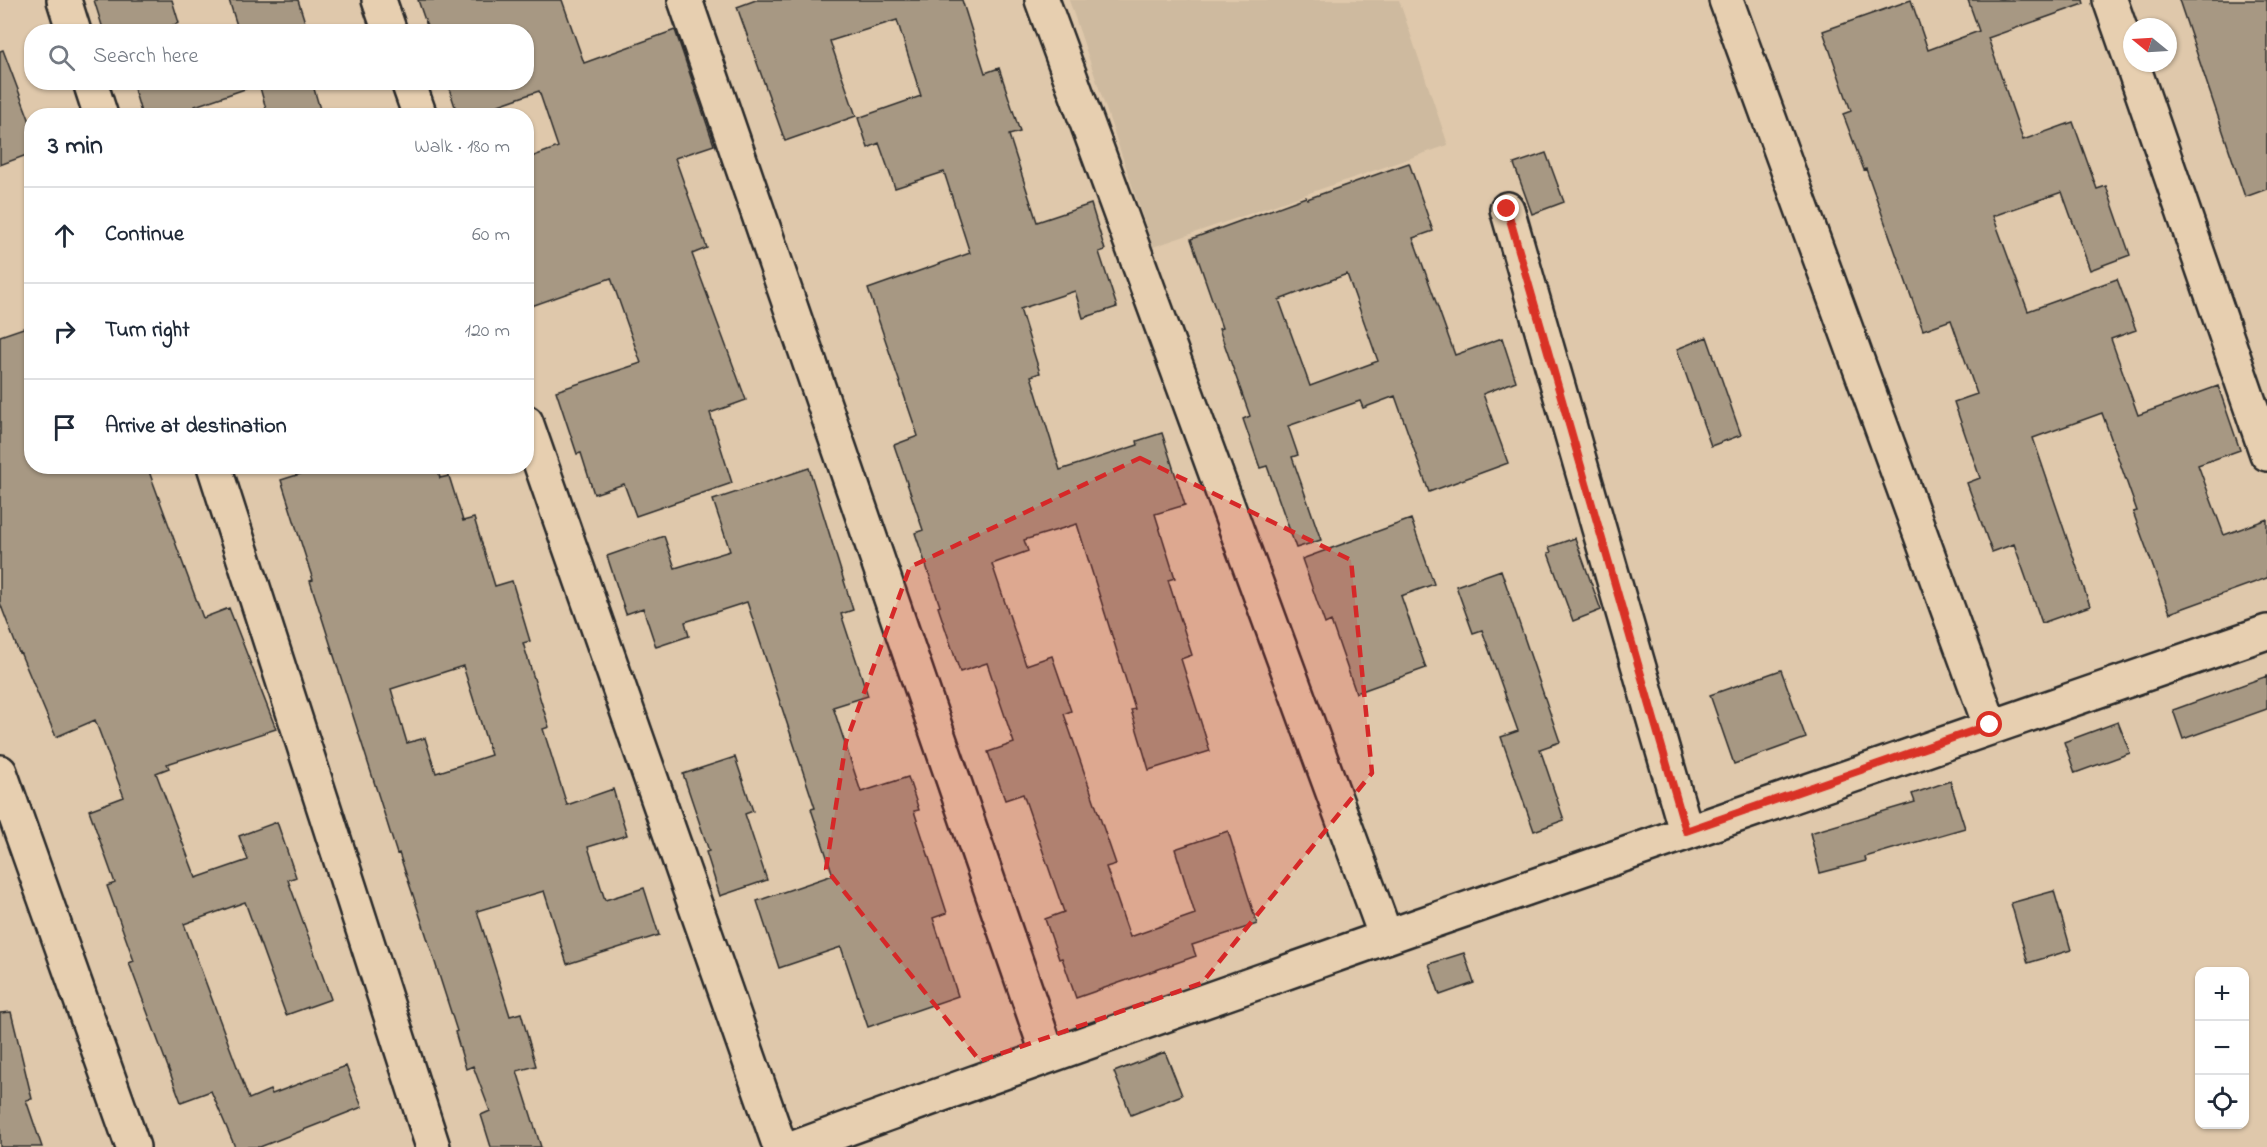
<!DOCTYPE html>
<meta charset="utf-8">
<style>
body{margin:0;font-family:"Indie Flower",sans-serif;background:#f6f6f7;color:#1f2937}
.controls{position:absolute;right:18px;bottom:18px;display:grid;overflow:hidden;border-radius:12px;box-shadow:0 2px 4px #0004}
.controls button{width:54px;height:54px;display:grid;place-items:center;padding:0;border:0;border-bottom:2px solid #e0e1e3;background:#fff;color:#1f2937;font:30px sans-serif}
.compass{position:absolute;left:2123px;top:18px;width:54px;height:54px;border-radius:50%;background:#fff;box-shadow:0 2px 4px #0004;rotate:288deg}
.stop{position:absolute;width:18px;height:18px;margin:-14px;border:4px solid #d93025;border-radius:50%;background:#fff}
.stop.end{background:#d93025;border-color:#fff;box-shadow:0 2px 6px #0008}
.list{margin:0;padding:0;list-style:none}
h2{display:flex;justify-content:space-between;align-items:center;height:78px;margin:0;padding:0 24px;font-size:26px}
h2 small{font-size:20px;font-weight:400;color:#747a83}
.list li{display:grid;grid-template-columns:39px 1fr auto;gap:18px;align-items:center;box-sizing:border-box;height:96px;padding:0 24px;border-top:2px solid #e0e1e3}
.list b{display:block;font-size:22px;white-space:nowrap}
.list em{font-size:20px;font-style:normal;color:#747a83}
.icon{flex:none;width:33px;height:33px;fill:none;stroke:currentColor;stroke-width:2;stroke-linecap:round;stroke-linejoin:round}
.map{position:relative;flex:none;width:2267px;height:1147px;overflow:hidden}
.search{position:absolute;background:#fff;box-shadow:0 2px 4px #0004;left:24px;top:24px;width:510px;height:66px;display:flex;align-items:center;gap:15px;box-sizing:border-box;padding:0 21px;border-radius:24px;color:#747a83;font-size:22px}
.panel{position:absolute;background:#fff;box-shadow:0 2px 4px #0004;left:24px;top:108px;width:510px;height:366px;border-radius:24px}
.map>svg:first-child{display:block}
</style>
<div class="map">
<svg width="2267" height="1147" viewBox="0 0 2267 1147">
<rect width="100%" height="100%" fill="#dfc8ab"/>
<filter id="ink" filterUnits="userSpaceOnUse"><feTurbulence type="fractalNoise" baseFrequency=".0167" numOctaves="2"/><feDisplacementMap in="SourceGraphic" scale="12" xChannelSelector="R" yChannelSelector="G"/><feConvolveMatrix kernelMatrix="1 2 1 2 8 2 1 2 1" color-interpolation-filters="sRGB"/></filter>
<g filter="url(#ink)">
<path fill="#ceba9f" d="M 1069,0 L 1399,0 L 1448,145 L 1153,247 Z"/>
<path fill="#a79883" stroke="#2b2b2b" stroke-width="1.5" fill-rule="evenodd" d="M 94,0 L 172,0 L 179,23 L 154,32 L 104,32 Z
M 229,0 L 298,0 L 308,32 L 239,32 Z
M 418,0 L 562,0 L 584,63 L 675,30 L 714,145 L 675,158 L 707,248 L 692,254 L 746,400 L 710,413 L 732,483 L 636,516 L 624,484 L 594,494 L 581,453 L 577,454 L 556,391 L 641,363 L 611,278 L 526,308 L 526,159 L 558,147 L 539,91 L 487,109 L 489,116 L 458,116 L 447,82 L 526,82 L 526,32 L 429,32 Z
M 756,0 L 962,0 L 985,73 L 999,68 L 1020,132 L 1009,135 L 1037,222 L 1091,204 L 1105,250 L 1099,252 L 1117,307 L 1083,318 L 1075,291 L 1020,309 L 1040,373 L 1031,376 L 1060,470 L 1138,445 L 1137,441 L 1162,433 L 1185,505 L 1155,514 L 1175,578 L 1168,580 L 1192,655 L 1181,659 L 1210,751 L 1149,770 L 1131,710 L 1135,709 L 1077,524 L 1024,540 L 1028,551 L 992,564 L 1026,665 L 1052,656 L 1071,711 L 1064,714 L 1116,864 L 1106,867 L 1130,937 L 1195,914 L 1175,849 L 1228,831 L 1257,924 L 1192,945 L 1196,956 L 1076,998 L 1062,958 L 1059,959 L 1045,919 L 1064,912 L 1023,794 L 1005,800 L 988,752 L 1014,743 L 987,663 L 960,672 L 938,607 L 940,606 L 915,533 L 923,530 L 894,445 L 918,436 L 868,289 L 970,253 L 944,172 L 895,188 L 879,143 L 868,148 L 858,118 L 921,96 L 897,20 L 830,41 L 856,116 L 785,141 L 737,7 Z
M 1911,0 L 1928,50 L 1979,31 L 1968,0 L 2083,0 L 2084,4 L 1988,38 L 2023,140 L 2073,122 L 2097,189 L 2106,186 L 2130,255 L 2090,270 L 2062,192 L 1993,216 L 2028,311 L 2117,279 L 2136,330 L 2111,339 L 2138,415 L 2218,386 L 2240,450 L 2198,465 L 2224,535 L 2267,519 L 2267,578 L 2170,613 L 2133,512 L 2137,511 L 2102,413 L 2033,438 L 2090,606 L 2042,623 L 2014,544 L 1992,552 L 1967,483 L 1980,478 L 1954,402 L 1977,394 L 1951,320 L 1923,330 L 1866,169 L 1864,170 L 1843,114 L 1851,111 L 1823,31 Z
M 2179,0 L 2267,0 L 2267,189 L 2245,197 Z
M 3,50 L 32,127 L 32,153 L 0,165 L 0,51 Z
M 132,82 L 247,82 L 248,88 L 195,106 L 198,116 L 142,116 Z
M 264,82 L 312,82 L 322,116 L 268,116 L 259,84 Z
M 1546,153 L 1564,202 L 1532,214 L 1514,164 Z
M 1409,163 L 1433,231 L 1413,238 L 1455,355 L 1502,338 L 1516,381 L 1483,394 L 1508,463 L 1429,492 L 1395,396 L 1363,408 L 1360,401 L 1288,426 L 1298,455 L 1292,457 L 1321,540 L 1296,548 L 1267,466 L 1260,468 L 1243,419 L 1250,416 L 1219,329 L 1222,328 L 1191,239 L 1306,197 L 1307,199 ZM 1347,274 L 1378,361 L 1310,386 L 1279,300 Z
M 32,325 L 32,466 L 147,466 L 203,618 L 229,608 L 276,729 L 167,764 L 169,768 L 156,773 L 196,878 L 248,860 L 239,836 L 277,822 L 296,877 L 288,880 L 331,999 L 286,1015 L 245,902 L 184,924 L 249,1099 L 270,1090 L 272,1094 L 346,1066 L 362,1107 L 260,1147 L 235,1147 L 211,1091 L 181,1102 L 129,963 L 134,961 L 107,886 L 115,883 L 89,810 L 124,797 L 95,720 L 56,737 L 20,652 L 19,653 L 0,603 L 0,336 Z
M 1707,337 L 1741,435 L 1711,446 L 1677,349 Z
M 325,466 L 437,466 L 440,478 L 449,476 L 463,521 L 474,518 L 495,586 L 512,581 L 530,641 L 523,643 L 549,727 L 543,729 L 567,805 L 613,789 L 627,835 L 588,847 L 605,900 L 644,888 L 659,935 L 567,964 L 544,891 L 477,911 L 510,1016 L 521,1013 L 536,1066 L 517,1071 L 541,1147 L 491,1147 L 481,1115 L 490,1111 L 473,1066 L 466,1069 L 455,1032 L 457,1031 L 424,928 L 399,853 L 397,854 L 322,618 L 310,581 L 313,580 L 281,480 ZM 463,666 L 491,755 L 436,773 L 425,738 L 407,743 L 391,689 Z
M 809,468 L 853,610 L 841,614 L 868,696 L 833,707 L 861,792 L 908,777 L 919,810 L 914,811 L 947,913 L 933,918 L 958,996 L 868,1027 L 841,947 L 779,968 L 757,901 L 833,875 L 811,809 L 815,808 L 747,602 L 685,622 L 689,636 L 656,647 L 643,608 L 626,614 L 607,556 L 664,536 L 675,568 L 730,551 L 713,500 Z
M 1411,519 L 1434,584 L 1401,596 L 1426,668 L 1356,693 L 1331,621 L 1325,624 L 1302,559 Z
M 1575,538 L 1601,610 L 1573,621 L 1548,553 L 1551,552 L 1549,547 Z
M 1501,570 L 1560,742 L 1540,749 L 1564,820 L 1534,831 L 1501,737 L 1518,731 L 1482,630 L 1473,633 L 1456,586 Z
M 1781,670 L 1806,738 L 1734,764 L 1710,695 Z
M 2267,676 L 2267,709 L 2183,739 L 2173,710 Z
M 2118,722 L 2130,753 L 2075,773 L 2064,742 Z
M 735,757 L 753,811 L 745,814 L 767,880 L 720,896 L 706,852 L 709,851 L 683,774 Z
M 1950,781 L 1965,828 L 1865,857 L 1866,861 L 1820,873 L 1810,833 L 1915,802 L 1912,794 Z
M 2054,891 L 2071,950 L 2028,963 L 2011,903 Z
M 1464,953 L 1474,983 L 1440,995 L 1429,964 Z
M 11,1012 L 32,1099 L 26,1100 L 42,1147 L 0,1147 L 0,1013 Z
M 1165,1052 L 1182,1095 L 1131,1115 L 1114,1072 Z"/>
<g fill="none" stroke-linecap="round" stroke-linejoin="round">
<g stroke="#2b2b2b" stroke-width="38">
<path id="minor" d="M 64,0 L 74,32
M 379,0 L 390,32
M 685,0 L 1048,1055
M 1042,0 L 1386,937
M 1726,0 L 1990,725
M 2110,0 L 2132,63
M 2132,63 L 2267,454
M 90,82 L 101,116
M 408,82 L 420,116
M 1507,209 L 1686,831
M 526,422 L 780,1147
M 214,466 L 433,1147
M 0,772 L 133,1147
M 797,1147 C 1000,1072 1205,1001 1409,929 C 1694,828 1980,729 2267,632"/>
</g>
<use href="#minor" stroke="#e7cfb0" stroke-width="33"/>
</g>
</g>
<g fill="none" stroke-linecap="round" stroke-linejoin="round" filter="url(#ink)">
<path stroke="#d93025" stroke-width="8" d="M 1507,209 L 1686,831 L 1990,725"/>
</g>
<path fill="#d62828" fill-opacity="0.2" stroke="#d62828" stroke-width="4.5" stroke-dasharray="12 8" stroke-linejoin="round" d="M 1140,458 L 1351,560 L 1372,773 L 1202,983 L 980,1061 L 826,869 L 846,742 L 910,567 Z"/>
</svg>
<div class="controls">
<button>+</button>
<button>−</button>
<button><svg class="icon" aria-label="locate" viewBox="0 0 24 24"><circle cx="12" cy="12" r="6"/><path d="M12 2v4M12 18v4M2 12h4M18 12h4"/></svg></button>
</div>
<svg class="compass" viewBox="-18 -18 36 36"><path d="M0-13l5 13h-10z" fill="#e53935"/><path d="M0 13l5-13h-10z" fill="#747a83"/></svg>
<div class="stop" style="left:1990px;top:725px"></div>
<div class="stop end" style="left:1507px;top:209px"></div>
<div class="search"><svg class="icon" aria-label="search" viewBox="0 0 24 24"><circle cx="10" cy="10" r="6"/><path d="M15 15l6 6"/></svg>Search here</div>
<section class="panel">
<h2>3 min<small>Walk · 180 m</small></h2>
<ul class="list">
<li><svg class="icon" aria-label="ahead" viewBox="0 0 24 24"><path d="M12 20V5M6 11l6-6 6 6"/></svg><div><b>Continue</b></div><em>60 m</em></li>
<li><svg class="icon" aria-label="right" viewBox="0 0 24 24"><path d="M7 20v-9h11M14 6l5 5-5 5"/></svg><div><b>Turn right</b></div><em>120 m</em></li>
<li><svg class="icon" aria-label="arrive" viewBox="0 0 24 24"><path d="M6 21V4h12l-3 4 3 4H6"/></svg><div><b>Arrive at destination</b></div></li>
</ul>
</section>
</div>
